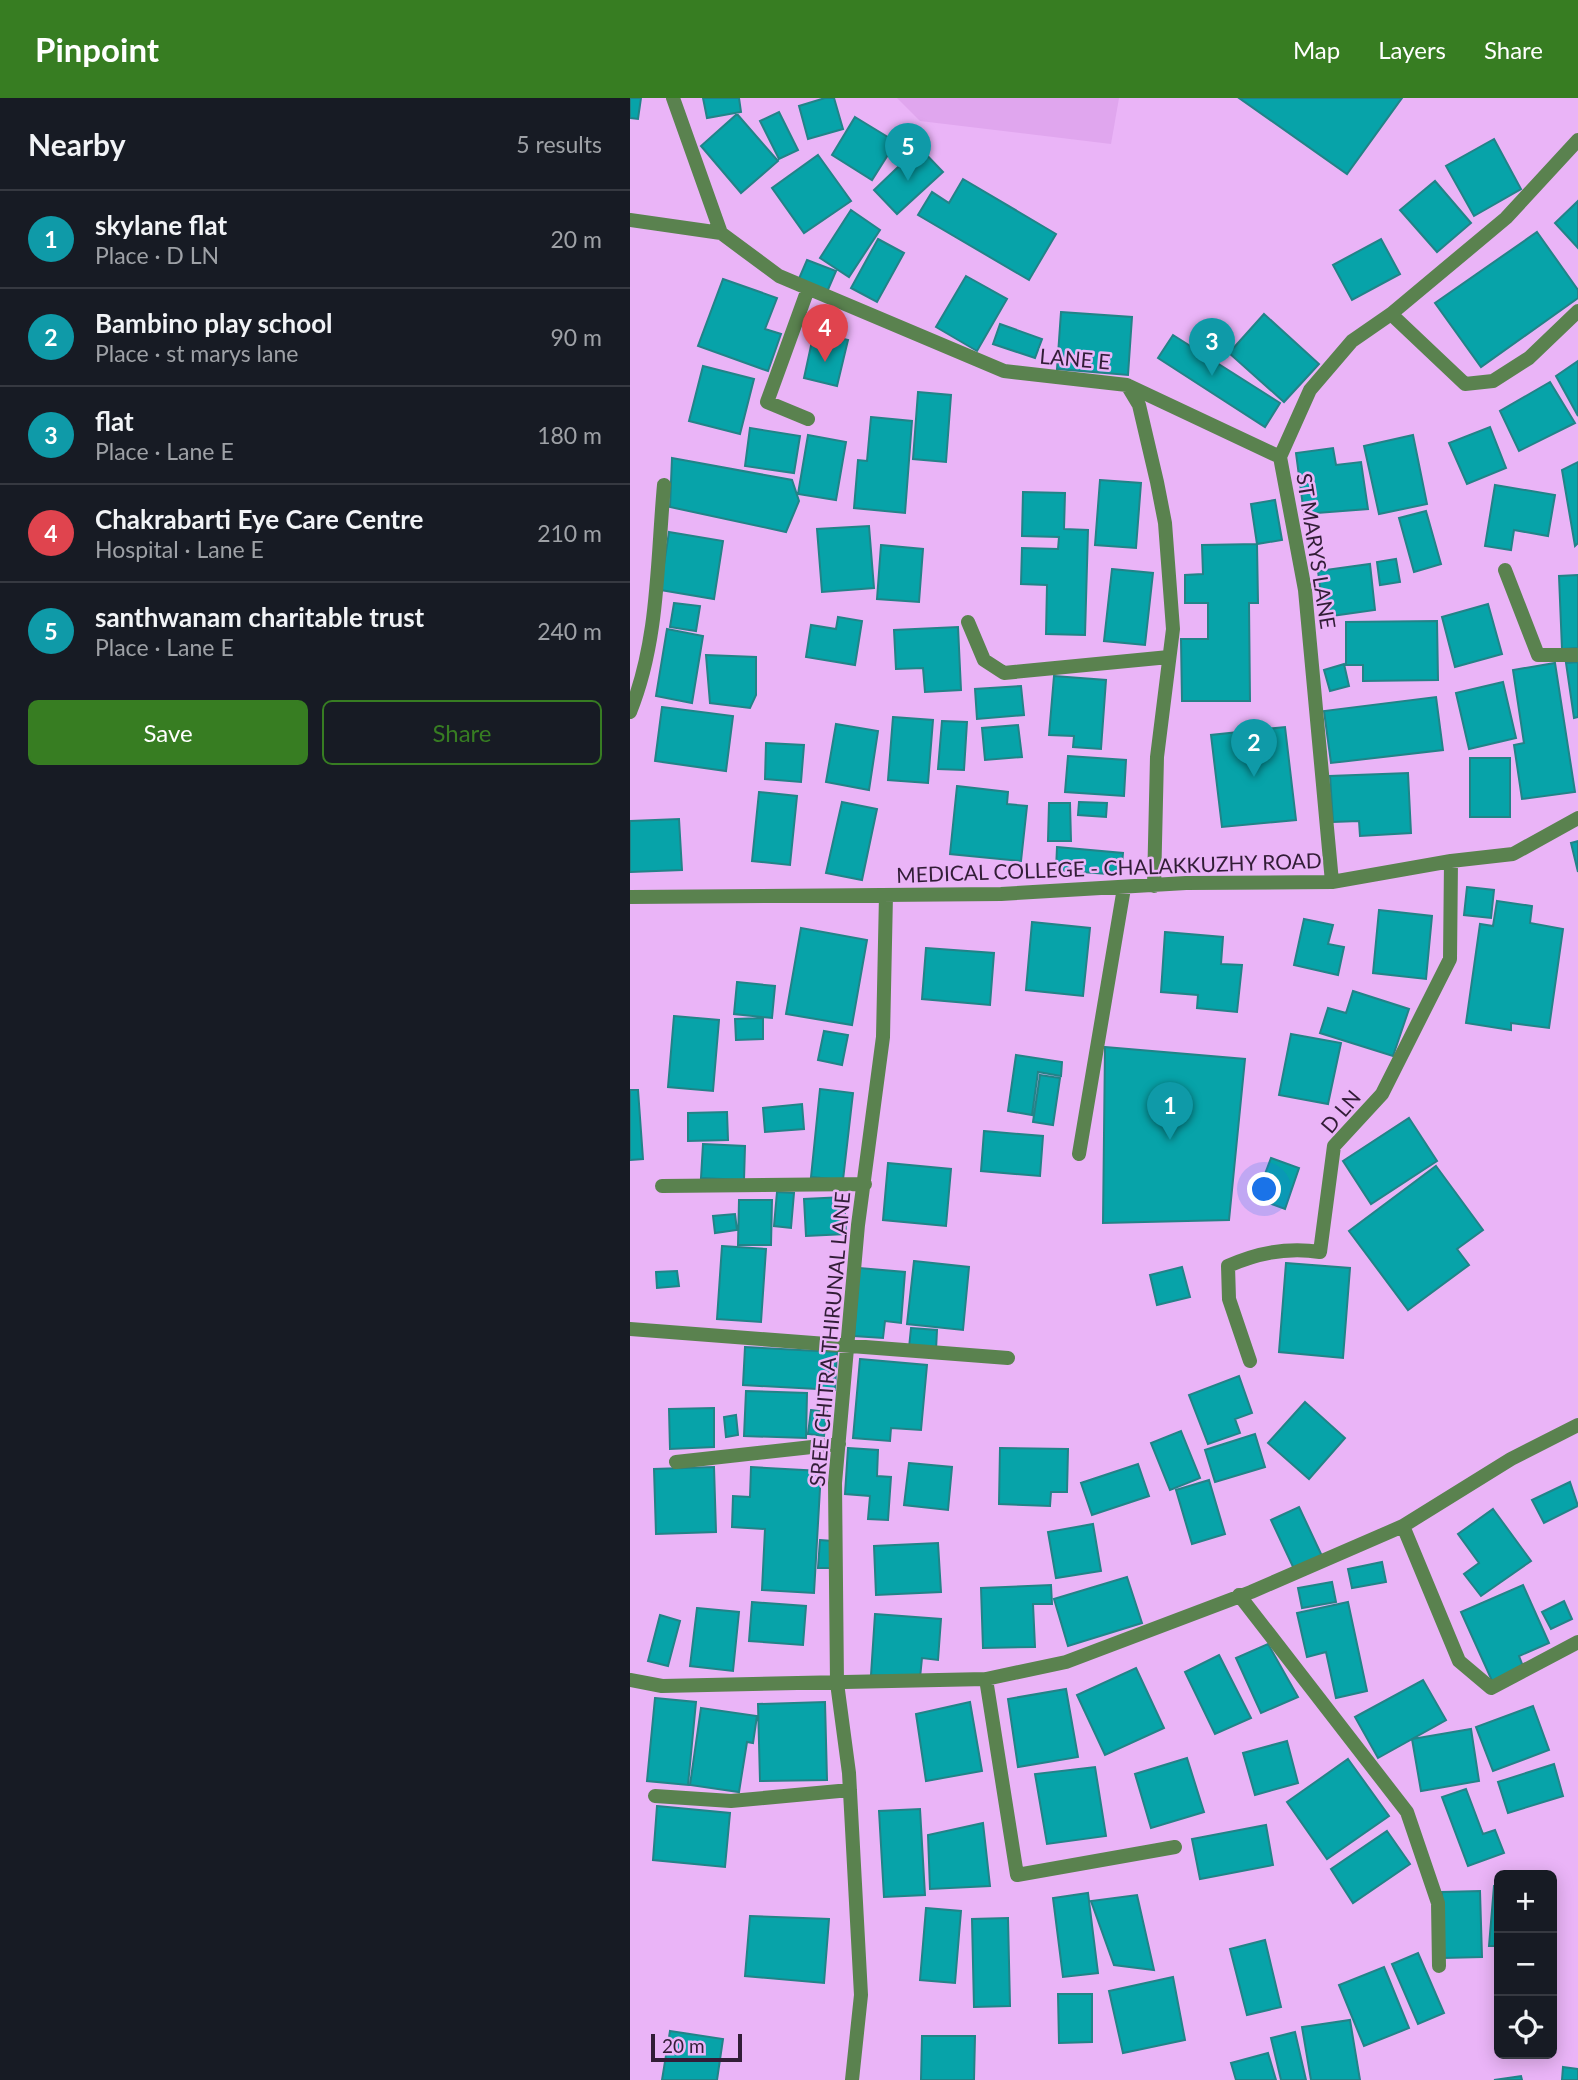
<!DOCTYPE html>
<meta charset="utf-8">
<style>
body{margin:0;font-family:Lato,sans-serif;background:#20242c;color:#f1f3f6}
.controls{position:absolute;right:21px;bottom:21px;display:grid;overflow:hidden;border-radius:10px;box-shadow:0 4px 18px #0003}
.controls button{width:63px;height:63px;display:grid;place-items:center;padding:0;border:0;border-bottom:2px solid #363941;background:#171b24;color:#f1f3f6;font:35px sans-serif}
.scale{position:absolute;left:21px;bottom:18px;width:91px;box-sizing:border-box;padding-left:7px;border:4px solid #321d37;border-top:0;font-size:19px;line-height:24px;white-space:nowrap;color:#321d37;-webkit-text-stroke:5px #eab4f7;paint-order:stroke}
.you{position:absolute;left:635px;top:1092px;width:24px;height:24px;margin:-18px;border:5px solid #fff;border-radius:50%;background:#1a73e8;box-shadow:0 0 0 10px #1a73e833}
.badge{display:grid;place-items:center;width:46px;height:46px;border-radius:50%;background:#377d22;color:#fff;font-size:23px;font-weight:700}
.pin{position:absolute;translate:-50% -58px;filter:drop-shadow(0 2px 4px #0008)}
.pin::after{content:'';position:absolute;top:37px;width:24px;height:21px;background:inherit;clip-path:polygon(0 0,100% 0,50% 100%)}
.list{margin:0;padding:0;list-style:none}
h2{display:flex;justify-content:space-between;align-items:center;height:91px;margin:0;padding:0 28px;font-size:30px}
h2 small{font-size:23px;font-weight:400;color:#9ea1a6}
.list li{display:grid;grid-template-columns:46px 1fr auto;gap:21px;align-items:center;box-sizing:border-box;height:98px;padding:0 28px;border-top:2px solid #363941}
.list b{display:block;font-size:26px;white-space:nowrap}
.list p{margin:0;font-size:23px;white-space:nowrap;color:#9ea1a6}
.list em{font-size:23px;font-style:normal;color:#9ea1a6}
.actions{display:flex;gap:14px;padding:21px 28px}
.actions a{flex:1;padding:16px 0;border:2px solid #377d22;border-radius:10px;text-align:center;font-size:24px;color:#377d22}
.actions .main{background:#377d22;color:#fff}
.icon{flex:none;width:38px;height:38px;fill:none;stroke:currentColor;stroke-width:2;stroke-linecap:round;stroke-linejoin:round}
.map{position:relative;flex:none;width:948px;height:1982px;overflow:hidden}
header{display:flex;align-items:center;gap:42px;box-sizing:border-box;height:98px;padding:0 35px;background:#377d22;color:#fff}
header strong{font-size:33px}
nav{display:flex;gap:38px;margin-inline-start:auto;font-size:24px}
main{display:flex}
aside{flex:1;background:#171b24}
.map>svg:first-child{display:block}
</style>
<header>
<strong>Pinpoint</strong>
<nav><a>Map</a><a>Layers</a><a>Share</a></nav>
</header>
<main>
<aside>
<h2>Nearby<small>5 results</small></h2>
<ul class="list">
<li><span class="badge" style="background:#0f9aa8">1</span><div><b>skylane flat</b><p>Place · D LN</p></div><em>20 m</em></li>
<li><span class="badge" style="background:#0f9aa8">2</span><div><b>Bambino play school</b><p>Place · st marys lane</p></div><em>90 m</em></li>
<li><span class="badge" style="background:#0f9aa8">3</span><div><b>flat</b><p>Place · Lane E</p></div><em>180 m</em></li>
<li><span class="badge" style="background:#e0444e">4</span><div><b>Chakrabarti Eye Care Centre</b><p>Hospital · Lane E</p></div><em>210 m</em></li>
<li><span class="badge" style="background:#0f9aa8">5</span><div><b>santhwanam charitable trust</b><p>Place · Lane E</p></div><em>240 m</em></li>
</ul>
<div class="actions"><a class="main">Save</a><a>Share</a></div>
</aside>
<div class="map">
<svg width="948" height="1982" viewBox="0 0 948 1982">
<rect width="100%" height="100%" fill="#eab4f7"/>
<path fill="#e0a6ee" d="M 267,0 L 489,0 L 481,46 L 290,23 Z"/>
<path fill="#07a3a9" stroke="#228388" stroke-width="2" d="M 0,0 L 11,0 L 8,21 L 0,20 Z
M 73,0 L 109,0 L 111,14 L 77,20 Z
M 195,0 L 204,0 L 213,31 L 178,41 L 169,8 Z
M 609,0 L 772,0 L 717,76 Z
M 149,14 L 168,52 L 149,61 L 130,23 Z
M 107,16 L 148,63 L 111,95 L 71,48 Z
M 225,19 L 266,44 L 242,82 L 202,57 Z
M 864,41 L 891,91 L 844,118 L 816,68 Z
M 289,49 L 313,74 L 267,116 L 244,92 Z
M 188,57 L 221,103 L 174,135 L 142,90 Z
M 333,81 L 426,136 L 399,182 L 288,117 L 302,94 L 319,105 Z
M 805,83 L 841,125 L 807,154 L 770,112 Z
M 948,103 L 948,150 L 925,125 Z
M 221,112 L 250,132 L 219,179 L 190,160 Z
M 907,134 L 948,192 L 948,200 L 851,269 L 805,205 Z
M 248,141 L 274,155 L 247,204 L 221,190 Z
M 751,141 L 770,176 L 722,202 L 703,167 Z
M 177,162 L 206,173 L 197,194 L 168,183 Z
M 336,178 L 377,201 L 347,253 L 306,229 Z
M 93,181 L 147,200 L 135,231 L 151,236 L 138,273 L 68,248 Z
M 431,214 L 502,219 L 498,277 L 427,271 Z
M 634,216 L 689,266 L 654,304 L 599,255 Z
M 370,226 L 412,241 L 405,260 L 363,246 Z
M 184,234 L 218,242 L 207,288 L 174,280 Z
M 543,237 L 650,305 L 635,329 L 528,260 Z
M 948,263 L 948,318 L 926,278 Z
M 73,268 L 124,281 L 110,336 L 59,323 Z
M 920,284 L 945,325 L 889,353 L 870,313 Z
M 288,294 L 321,297 L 316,364 L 283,361 Z
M 241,319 L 282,323 L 275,415 L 224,410 L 228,362 L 237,363 Z
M 860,329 L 876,370 L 837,386 L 819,345 Z
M 120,330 L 170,338 L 164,375 L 115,368 Z
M 178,337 L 216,344 L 206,402 L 168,396 Z
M 783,337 L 797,406 L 749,416 L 734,348 Z
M 703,350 L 706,367 L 731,364 L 738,411 L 674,416 L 666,355 Z
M 42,360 L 162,382 L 169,403 L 156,434 L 40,409 Z
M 948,364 L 948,445 L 945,448 L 932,372 Z
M 470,382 L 511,385 L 506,450 L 465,447 Z
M 865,387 L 925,397 L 918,438 L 884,432 L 881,452 L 855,448 Z
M 393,394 L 435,395 L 434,431 L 458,432 L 455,537 L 416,536 L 417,487 L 391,486 L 392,450 L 428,451 L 429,439 L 392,438 Z
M 645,402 L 652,442 L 627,446 L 621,406 Z
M 796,413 L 811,466 L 784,474 L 769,420 Z
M 239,428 L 244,490 L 192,494 L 187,431 Z
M 39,434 L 93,443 L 84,501 L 30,492 Z
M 627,446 L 628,505 L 619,505 L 620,603 L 552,603 L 551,541 L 578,541 L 578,505 L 555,505 L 555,477 L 573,476 L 572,447 Z
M 251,447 L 293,451 L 289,504 L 247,501 Z
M 766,461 L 770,484 L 750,487 L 747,464 Z
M 740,466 L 745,512 L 694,519 L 688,473 Z
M 482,471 L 523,475 L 515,547 L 474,543 Z
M 948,477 L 948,550 L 932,551 L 929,478 Z
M 44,505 L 70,508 L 66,533 L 40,529 Z
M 858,506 L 872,556 L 825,569 L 812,519 Z
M 208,519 L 232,523 L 225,567 L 176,559 L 181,527 L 206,531 Z
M 807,523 L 808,582 L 733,583 L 733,567 L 716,567 L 716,524 Z
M 328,529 L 331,592 L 295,594 L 293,570 L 266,571 L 264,532 Z
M 37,531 L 73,538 L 62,605 L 26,598 Z
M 76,557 L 126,559 L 126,597 L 120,610 L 80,605 Z
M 948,564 L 948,619 L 944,620 L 936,565 Z
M 925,565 L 945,694 L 892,701 L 884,647 L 894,645 L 883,572 Z
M 714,566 L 719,588 L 700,593 L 694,572 Z
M 424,578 L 476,582 L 471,651 L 443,649 L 444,638 L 419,637 Z
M 873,584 L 886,640 L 839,651 L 826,595 Z
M 391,588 L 394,617 L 347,621 L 345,591 Z
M 806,599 L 813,652 L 701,665 L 694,613 Z
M 32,609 L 103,618 L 96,673 L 25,663 Z
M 263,619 L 303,622 L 298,685 L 258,682 Z
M 312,623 L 337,624 L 334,672 L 308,671 Z
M 206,626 L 248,633 L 239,692 L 196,684 Z
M 388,627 L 392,659 L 355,662 L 352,630 Z
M 655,629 L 666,722 L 592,729 L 581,637 Z
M 136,645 L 174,647 L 171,684 L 135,681 Z
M 438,658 L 496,662 L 494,698 L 435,694 Z
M 840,660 L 880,660 L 880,719 L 840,719 Z
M 778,675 L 781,735 L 730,738 L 729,723 L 703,724 L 700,678 Z
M 327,688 L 378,694 L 377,706 L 397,708 L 391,763 L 320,756 Z
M 129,694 L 167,698 L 160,767 L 122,763 Z
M 212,704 L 247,711 L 232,782 L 196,775 Z
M 449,704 L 477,705 L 476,719 L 448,717 Z
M 419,705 L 440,705 L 441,743 L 418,743 Z
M 49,721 L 52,772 L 0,774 L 0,723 Z
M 948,743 L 948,774 L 941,745 Z
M 427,749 L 493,755 L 491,777 L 426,772 Z
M 837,789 L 864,792 L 861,820 L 834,817 Z
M 867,803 L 902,808 L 900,825 L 933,831 L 919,930 L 881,925 L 881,932 L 836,925 L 850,826 L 863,828 Z
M 749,812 L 802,818 L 796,881 L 743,875 Z
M 674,821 L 703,827 L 698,846 L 714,849 L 708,877 L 664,867 Z
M 402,824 L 460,830 L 453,898 L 396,892 Z
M 171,830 L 237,842 L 222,927 L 156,916 Z
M 535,834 L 593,839 L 591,866 L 612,867 L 607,914 L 567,910 L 568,897 L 531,894 Z
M 296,850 L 364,855 L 360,907 L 292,901 Z
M 107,884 L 145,888 L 142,920 L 104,916 Z
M 723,893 L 779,911 L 763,958 L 690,935 L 698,910 L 716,915 Z
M 44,918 L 89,922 L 83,993 L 38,989 Z
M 133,920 L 133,941 L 106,942 L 105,921 Z
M 194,933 L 218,937 L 212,967 L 188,962 Z
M 661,936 L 711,945 L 698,1006 L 649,997 Z
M 475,949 L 615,961 L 599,1122 L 473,1125 Z
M 386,957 L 432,964 L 431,978 L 408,974 L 402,1017 L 378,1013 Z
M 410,977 L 430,980 L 423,1027 L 403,1024 Z
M 190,991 L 223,995 L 213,1082 L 181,1079 Z
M 0,992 L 8,992 L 13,1061 L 0,1062 Z
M 172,1006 L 174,1031 L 135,1034 L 133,1010 Z
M 97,1014 L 98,1042 L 58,1043 L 58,1015 Z
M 779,1020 L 807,1063 L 741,1106 L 713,1063 Z
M 354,1033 L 413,1038 L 410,1078 L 351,1073 Z
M 73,1046 L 115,1048 L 114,1082 L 71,1080 Z
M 641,1060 L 669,1070 L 655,1111 L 626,1100 Z
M 258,1065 L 321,1071 L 316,1128 L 253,1122 Z
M 806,1068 L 853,1132 L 827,1151 L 839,1167 L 778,1212 L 719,1133 Z
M 147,1094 L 164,1095 L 161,1130 L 144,1128 Z
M 214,1099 L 216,1136 L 176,1138 L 174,1101 Z
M 109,1102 L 142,1102 L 141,1147 L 108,1147 Z
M 105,1116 L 107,1132 L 85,1135 L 83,1118 Z
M 92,1148 L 136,1151 L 131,1224 L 87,1221 Z
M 284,1163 L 339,1169 L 333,1232 L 277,1226 Z
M 656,1165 L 720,1170 L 713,1260 L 649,1254 Z
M 552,1169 L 560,1199 L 527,1207 L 520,1177 Z
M 229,1170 L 275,1174 L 271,1225 L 255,1223 L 253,1240 L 224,1238 Z
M 47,1173 L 49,1188 L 27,1190 L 26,1174 Z
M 281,1230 L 307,1232 L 306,1252 L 279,1250 Z
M 115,1249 L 207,1254 L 205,1292 L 113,1287 Z
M 230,1261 L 297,1267 L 291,1332 L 261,1330 L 260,1343 L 223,1340 Z
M 609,1278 L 622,1315 L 605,1321 L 610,1335 L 578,1346 L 559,1297 Z
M 116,1293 L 177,1295 L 176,1340 L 114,1338 Z
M 675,1304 L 715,1340 L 679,1381 L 638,1345 Z
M 84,1310 L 84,1349 L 40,1351 L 39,1311 Z
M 181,1312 L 197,1314 L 194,1338 L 178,1336 Z
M 106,1317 L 108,1337 L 96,1339 L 94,1319 Z
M 551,1333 L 570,1380 L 540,1392 L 521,1345 Z
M 625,1336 L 635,1369 L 585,1384 L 575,1352 Z
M 218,1350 L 248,1352 L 247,1378 L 261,1379 L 258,1422 L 238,1421 L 240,1398 L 215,1396 Z
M 370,1350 L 438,1351 L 437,1394 L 421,1394 L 420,1408 L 369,1406 Z
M 279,1365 L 322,1369 L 318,1412 L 274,1407 Z
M 508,1366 L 519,1398 L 462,1417 L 451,1385 Z
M 84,1369 L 86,1434 L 26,1436 L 24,1371 Z
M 121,1369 L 191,1373 L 184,1495 L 132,1492 L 135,1431 L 102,1429 L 103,1398 L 120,1399 Z
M 579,1382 L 595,1436 L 562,1446 L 546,1392 Z
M 940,1384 L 948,1408 L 914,1425 L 902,1402 Z
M 669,1409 L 692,1458 L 664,1471 L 641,1422 Z
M 863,1411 L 901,1463 L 851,1498 L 834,1476 L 849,1465 L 828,1436 Z
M 463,1426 L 471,1473 L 426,1480 L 418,1434 Z
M 190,1442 L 202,1443 L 200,1470 L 188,1470 Z
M 308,1445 L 311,1494 L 246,1497 L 244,1448 Z
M 752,1464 L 756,1484 L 722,1490 L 718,1471 Z
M 497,1479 L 512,1525 L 438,1548 L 424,1501 Z
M 702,1484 L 706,1504 L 672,1510 L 668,1490 Z
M 421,1487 L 422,1506 L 403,1506 L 405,1549 L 353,1550 L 351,1490 Z
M 893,1487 L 919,1545 L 889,1558 L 894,1571 L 863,1585 L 831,1514 Z
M 934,1503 L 942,1521 L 921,1531 L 912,1514 Z
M 122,1504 L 176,1508 L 173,1547 L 119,1543 Z
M 718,1504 L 737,1593 L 706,1600 L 696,1554 L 677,1559 L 667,1515 Z
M 67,1510 L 109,1514 L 103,1573 L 60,1568 Z
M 245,1516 L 311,1521 L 308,1562 L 292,1560 L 290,1580 L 241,1577 Z
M 30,1517 L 50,1523 L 38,1568 L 18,1563 Z
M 638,1546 L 668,1599 L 631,1615 L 606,1560 Z
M 589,1557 L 621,1620 L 585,1636 L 555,1574 Z
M 506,1570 L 534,1630 L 475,1657 L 447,1597 Z
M 793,1582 L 816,1622 L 748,1660 L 725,1619 Z
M 436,1591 L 448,1659 L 388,1669 L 378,1601 Z
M 25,1600 L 66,1604 L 58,1687 L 17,1683 Z
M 195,1604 L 197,1682 L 130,1683 L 128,1606 Z
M 340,1604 L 352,1673 L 296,1683 L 286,1616 Z
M 903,1608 L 919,1652 L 863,1673 L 846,1629 Z
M 71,1610 L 127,1618 L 123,1645 L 117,1644 L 109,1694 L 60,1687 Z
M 841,1631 L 849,1683 L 791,1693 L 782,1641 Z
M 657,1643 L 668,1685 L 625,1697 L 613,1655 Z
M 557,1660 L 574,1714 L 521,1730 L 505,1676 Z
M 718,1661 L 759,1718 L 697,1761 L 657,1704 Z
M 924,1666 L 933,1698 L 878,1715 L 868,1684 Z
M 465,1669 L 476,1738 L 417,1746 L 405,1676 Z
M 836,1691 L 853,1736 L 865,1732 L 874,1755 L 838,1768 L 812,1699 Z
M 27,1708 L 100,1715 L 95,1769 L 23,1762 Z
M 290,1711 L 295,1797 L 254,1799 L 249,1713 Z
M 353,1725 L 360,1788 L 300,1791 L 298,1737 Z
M 636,1727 L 643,1767 L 570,1781 L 562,1741 Z
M 757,1733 L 780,1766 L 723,1805 L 701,1771 Z
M 864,1788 L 869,1788 L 869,1848 L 859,1848 Z
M 850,1793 L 852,1859 L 813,1860 L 812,1794 Z
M 458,1795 L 468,1875 L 433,1879 L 423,1800 Z
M 507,1797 L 524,1872 L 484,1867 L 461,1803 Z
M 296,1810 L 331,1813 L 325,1885 L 290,1882 Z
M 120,1818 L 199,1821 L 194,1885 L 115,1878 Z
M 378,1820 L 380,1908 L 344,1909 L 342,1821 Z
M 635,1842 L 651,1909 L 617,1917 L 600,1851 Z
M 788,1855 L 814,1915 L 788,1926 L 762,1866 Z
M 754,1869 L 779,1930 L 734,1948 L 709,1887 Z
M 543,1879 L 555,1942 L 493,1955 L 479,1893 Z
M 428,1896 L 462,1896 L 462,1944 L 429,1945 Z
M 720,1922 L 730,1982 L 681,1982 L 672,1929 Z
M 40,1933 L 93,1941 L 87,1982 L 32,1982 Z
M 665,1934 L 676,1982 L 651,1982 L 641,1940 Z
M 292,1938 L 345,1938 L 344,1982 L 291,1982 Z
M 638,1955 L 646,1982 L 606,1982 L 601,1965 Z
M 933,1969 L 948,1971 L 948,1982 L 932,1982 Z
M 891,1978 L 892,1982 L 864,1982 Z"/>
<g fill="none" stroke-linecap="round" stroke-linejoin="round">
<path stroke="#5a824f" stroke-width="14" d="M 43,0 L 91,135
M 0,122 L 91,135 L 149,178 L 374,273 L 497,287 L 509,307 L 527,384 L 535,425 L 543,531 L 527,659 L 524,788
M 178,191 L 137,304 L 178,321
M 761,216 L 835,286 L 863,283 L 899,260 L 948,213
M 497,287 L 650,359
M 875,472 L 908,557 L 948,557
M 338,524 L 354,562 L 374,575 L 539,559
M 0,614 C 29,543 27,462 34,387
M 702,784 L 675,492 L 650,359 L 680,292 L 722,243 L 761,216 L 876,120 L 948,42
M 0,799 L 371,796 L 556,785 L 702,784 L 821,763 L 883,756 L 948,720
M 449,1056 L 494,790
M 32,1088 L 235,1086
M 0,1231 L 378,1260
M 620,1263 L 599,1201 L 598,1168 C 627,1155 659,1149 690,1154 L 704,1048 L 752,996 L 820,861 L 821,763
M 46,1364 L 209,1346
M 773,1428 L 881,1361 L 948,1327
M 609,1497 L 777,1714 L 808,1805 L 809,1868
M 356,1581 L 387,1777 L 545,1749
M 0,1582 L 32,1588 L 356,1581 L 436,1564 L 621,1494 L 773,1428 L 829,1563 L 861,1590 L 948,1544
M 25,1698 L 101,1703 L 220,1692
M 222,1982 L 231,1897 L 219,1675 L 207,1585 L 205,1385 L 228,1127 L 253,939 L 256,797"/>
</g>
<g text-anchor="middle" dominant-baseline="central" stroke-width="5" stroke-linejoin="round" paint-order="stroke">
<g font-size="21" fill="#321d37" stroke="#eab4f7">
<text transform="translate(445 260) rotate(5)">LANE E</text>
<text transform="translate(687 453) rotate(81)">ST MARYS LANE</text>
<text transform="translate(479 769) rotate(-2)">MEDICAL COLLEGE - CHALAKKUZHY ROAD</text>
<text transform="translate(710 1013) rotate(-50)">D LN</text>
<text transform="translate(199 1241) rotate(-85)">SREE CHITRA THIRUNAL LANE</text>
</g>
</g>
</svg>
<div class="controls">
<button>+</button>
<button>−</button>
<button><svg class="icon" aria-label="locate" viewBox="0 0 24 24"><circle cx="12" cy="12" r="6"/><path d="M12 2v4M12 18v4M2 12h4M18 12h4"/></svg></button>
</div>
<div class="scale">20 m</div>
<div class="you"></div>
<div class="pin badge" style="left:540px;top:1042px;background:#0f9aa8">1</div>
<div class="pin badge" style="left:624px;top:679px;background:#0f9aa8">2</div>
<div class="pin badge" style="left:582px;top:278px;background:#0f9aa8">3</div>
<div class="pin badge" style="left:195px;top:264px;background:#e0444e">4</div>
<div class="pin badge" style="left:278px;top:83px;background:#0f9aa8">5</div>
</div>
</main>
